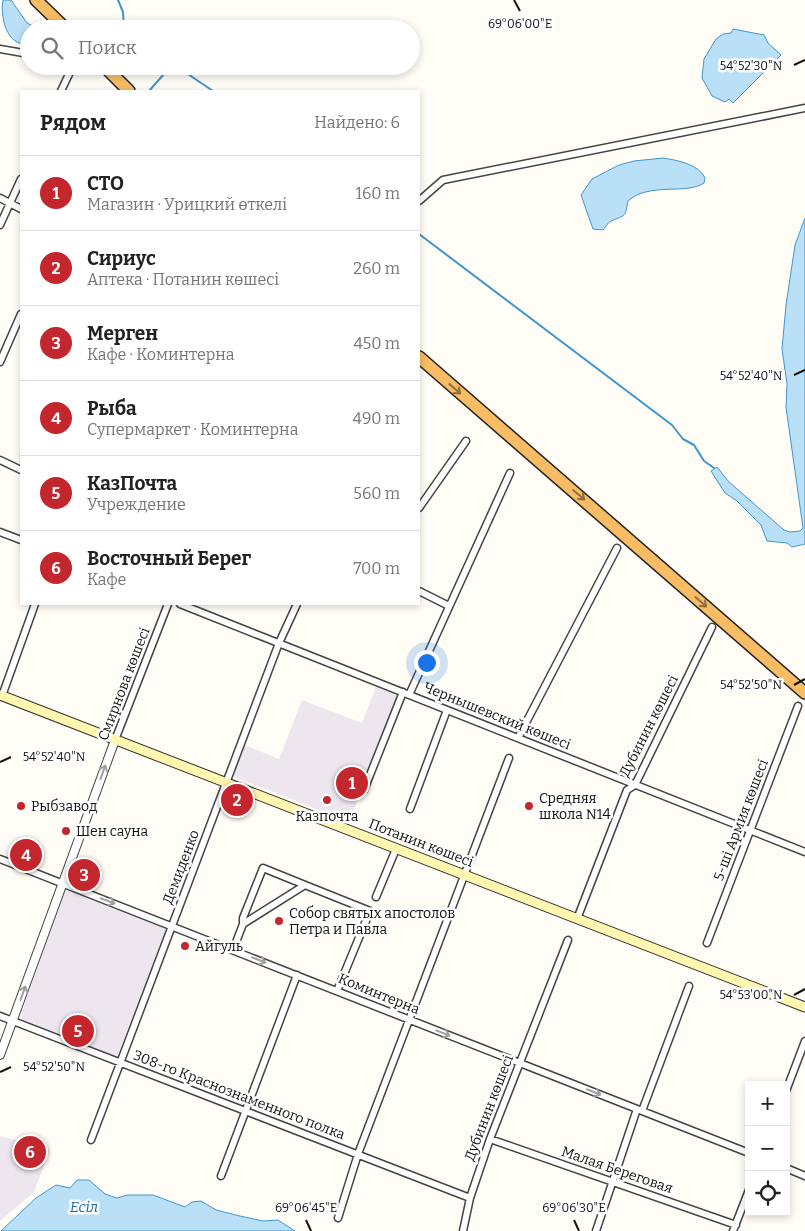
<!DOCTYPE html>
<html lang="ru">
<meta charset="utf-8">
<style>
body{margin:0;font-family:Bitter,serif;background:#f6f6f6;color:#222}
.controls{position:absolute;right:15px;bottom:15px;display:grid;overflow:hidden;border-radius:0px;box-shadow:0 2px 8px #0003}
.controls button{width:45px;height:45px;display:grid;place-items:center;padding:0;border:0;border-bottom:1px solid #e0e0e0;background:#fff;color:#222;font:25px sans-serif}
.you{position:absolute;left:426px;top:662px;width:18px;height:18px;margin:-12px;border:4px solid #fff;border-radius:50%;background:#1a73e8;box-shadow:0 0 0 8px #1a73e833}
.badge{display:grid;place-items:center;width:32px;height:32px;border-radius:50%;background:#c4262e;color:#fff;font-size:16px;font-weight:700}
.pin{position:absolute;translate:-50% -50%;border:2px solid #fff;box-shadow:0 1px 5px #0006}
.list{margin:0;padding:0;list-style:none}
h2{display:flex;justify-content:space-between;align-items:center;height:65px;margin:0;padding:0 20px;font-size:21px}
h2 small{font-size:16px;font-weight:400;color:#767676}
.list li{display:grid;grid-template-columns:32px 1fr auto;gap:15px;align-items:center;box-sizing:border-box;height:75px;padding:0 20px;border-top:1px solid #e0e0e0}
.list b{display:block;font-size:19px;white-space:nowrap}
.list p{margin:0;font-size:16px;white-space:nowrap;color:#767676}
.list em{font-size:16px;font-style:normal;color:#767676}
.icon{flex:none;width:28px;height:28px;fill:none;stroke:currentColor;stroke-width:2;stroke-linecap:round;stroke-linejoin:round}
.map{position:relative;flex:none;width:805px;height:1231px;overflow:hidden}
.search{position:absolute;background:#fff;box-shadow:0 2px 8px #0003;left:20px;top:20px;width:400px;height:55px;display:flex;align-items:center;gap:12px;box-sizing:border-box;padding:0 18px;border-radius:28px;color:#767676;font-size:19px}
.panel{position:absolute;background:#fff;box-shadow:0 2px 8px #0003;left:20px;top:90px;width:400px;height:515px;border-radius:0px}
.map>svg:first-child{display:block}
</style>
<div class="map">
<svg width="805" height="1231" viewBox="0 0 805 1231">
<rect width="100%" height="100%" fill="#fffdf5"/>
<path fill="#eee6ef" d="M 376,687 L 398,696 L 349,822 L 233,776 L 245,745 L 279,759 L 302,700 L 362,723 Z
M 65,890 L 166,929 L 117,1057 L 20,1018 Z
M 0,1136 L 50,1149 L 34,1192 L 0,1221 Z"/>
<path fill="#b9e0f7" stroke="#3f96cf" d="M 3,0 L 11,0 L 27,23 L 39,29 L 29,29 L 29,44 C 6,47 0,16 3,0 Z
M 733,29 L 764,35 L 768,43 L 781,55 L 733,103 L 729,99 L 725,102 L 712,96 L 702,78 L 704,59 L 716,39 L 723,34 L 731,33 Z
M 663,158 C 676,160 699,164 705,178 L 704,183 C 687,195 648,182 628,201 C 625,217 626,215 611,221 C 607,223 606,227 603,230 L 593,229 L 581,195 L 592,179 L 619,165 L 634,161 Z
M 805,218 L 805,544 L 792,547 L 787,543 L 767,541 L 761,525 L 737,501 L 725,493 L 711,471 L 717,467 L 729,482 L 784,530 L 790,532 L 800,531 L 803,528 L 786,407 L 787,384 L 782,349 L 786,305 L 795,245 Z
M 77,1180 L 89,1180 L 105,1194 L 117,1198 L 127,1195 L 153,1195 L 185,1207 L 192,1202 L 201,1201 L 216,1210 L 240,1216 L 263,1221 L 278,1220 L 295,1231 L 1,1231 L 36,1198 L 56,1185 L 70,1188 Z"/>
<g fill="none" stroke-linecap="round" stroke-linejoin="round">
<path stroke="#3f96cf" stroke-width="2" d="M 118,0 L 123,12 L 124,29
M 176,66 L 213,91
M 149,91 L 171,66
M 419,234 L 672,425 L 683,439 L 694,445 L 704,461 L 714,468"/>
<g stroke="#444" stroke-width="9">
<path id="minor" d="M 0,49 L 29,54
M 61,91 L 70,72
M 0,198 L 21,209
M 419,201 L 443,180 L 805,108
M 0,225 L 21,179
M 0,362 L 21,314
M 0,460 L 21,470
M 419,508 L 466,441
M 0,532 L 21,540
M 419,591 L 449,606
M 180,604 L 805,852
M 409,695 L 510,473
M 2,696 L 35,604
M 518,738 L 617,548
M 115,740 L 168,604
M 364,790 L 403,692
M 410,809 L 447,710
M 0,859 L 749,1153
M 376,897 L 396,849
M 577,919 L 627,790 L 635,785 L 712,627
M 243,924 L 243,918 L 263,868 L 305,885
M 707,943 L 798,706
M 233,950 L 243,924 L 305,885 L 370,911 L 337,991
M 0,1016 L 470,1198
M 786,1091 L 805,1041
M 642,1111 L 689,986
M 490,1139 L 736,1225
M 91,1140 L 279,643 L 297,604
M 786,1168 L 805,1176
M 221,1176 L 297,975
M 338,1218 L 358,1154 L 509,758
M 463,1231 L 470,1198 L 490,1139 L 568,940
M 596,1231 L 637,1109
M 733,1231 L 749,1190"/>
</g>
<g stroke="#444" stroke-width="10">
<path id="tertiary" d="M 0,1055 L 115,740"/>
</g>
<g stroke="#333" stroke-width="11">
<path id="secondary" d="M 0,695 L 805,1007"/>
</g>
<g stroke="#222" stroke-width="14">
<path id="trunk" d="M 36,0 L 66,29
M 104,66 L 129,91
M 419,357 L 805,693"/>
</g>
<use href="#minor" stroke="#fff" stroke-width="6"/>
<use href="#tertiary" stroke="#fff" stroke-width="8"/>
<use href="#secondary" stroke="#fff6b0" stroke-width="9"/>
<use href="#trunk" stroke="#f7bc64" stroke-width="11"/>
</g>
<defs><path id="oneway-shaft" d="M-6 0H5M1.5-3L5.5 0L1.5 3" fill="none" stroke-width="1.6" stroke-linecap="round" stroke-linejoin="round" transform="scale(1.25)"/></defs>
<g stroke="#906f3f">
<use href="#oneway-shaft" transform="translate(455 389) rotate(41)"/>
<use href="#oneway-shaft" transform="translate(579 495) rotate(40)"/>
<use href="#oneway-shaft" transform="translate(701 602) rotate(41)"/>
</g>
<g stroke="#a0a0a0">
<use href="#oneway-shaft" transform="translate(103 772) rotate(-70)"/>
<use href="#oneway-shaft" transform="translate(108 901) rotate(21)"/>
<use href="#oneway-shaft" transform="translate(259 960) rotate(21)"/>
<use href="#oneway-shaft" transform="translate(23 993) rotate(-70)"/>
<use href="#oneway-shaft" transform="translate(443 1033) rotate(21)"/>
<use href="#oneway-shaft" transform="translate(594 1092) rotate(21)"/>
</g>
<path fill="none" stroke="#111" stroke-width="2" d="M 514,0 L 520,11M 794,65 L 805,60M 794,375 L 805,370M 794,685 L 805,679M 0,762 L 11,757M 794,995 L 805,989M 0,1072 L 11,1067M 306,1220 L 311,1231M 574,1220 L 579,1231"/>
<g fill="#c4262e" stroke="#fff" stroke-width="2">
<circle cx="327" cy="800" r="5"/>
<circle cx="21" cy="806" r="5"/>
<circle cx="529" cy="806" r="5"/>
<circle cx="66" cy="831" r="5"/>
<circle cx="279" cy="921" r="5"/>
<circle cx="185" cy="946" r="5"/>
</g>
<g text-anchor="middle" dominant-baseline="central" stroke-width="5" stroke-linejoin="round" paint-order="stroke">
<g font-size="14" fill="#111" stroke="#fff">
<text transform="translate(124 684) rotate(-69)">Смирнова көшесі</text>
<text transform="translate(497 716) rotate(22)">Чернышевский көшесі</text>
<text transform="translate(649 726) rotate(-63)">Дубинин көшесі</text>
<text transform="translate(741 820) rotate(-69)">5-ші Армия көшесі</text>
<text transform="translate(421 843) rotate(21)">Потанин көшесі</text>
<text transform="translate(181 867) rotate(-69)">Демиденко</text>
<text transform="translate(379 994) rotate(22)">Коминтерна</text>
<text transform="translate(239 1095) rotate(21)">308-го Краснознаменного полка</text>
<text transform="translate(489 1108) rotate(-69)">Дубинин көшесі</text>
<text transform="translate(617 1170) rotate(19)">Малая Береговая</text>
</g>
<g font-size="14" fill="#111" stroke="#fff" text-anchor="start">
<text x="539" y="798">Средняя<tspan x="539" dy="16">школа N14</tspan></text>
<text x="31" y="806">Рыбзавод</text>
<text x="327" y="816" text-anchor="middle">Казпочта</text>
<text x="76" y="831">Шен сауна</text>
<text x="289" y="913">Собор святых апостолов<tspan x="289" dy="16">Петра и Павла</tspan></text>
<text x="195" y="946">Айгуль</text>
</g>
<g font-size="15" font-style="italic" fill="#1768a6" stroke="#fff">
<text x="84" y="1207">Есіл</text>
</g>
</g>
<g font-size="12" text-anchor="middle" fill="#111" stroke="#fff" stroke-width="5" stroke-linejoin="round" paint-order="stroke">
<text x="520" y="28">69°06'00"E</text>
<text x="751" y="70">54°52'30"N</text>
<text x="751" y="380">54°52'40"N</text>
<text x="751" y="689">54°52'50"N</text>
<text x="54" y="761">54°52'40"N</text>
<text x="751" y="999">54°53'00"N</text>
<text x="54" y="1071">54°52'50"N</text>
<text x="306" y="1212">69°06'45"E</text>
<text x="574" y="1212">69°06'30"E</text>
</g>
</svg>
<div class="controls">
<button>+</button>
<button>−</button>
<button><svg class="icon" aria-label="locate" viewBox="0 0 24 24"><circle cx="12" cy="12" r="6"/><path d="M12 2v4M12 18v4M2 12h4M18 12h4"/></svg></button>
</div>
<div class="you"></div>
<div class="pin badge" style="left:352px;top:783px">1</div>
<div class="pin badge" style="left:237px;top:800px">2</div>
<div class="pin badge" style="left:84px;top:875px">3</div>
<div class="pin badge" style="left:26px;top:855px">4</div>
<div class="pin badge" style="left:78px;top:1031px">5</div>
<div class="pin badge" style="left:30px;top:1152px">6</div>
<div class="search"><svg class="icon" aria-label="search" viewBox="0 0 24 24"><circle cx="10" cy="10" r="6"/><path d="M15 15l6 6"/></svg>Поиск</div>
<section class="panel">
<h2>Рядом<small>Найдено: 6</small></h2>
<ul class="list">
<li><span class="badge">1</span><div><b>СТО</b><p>Магазин · Урицкий өткелі</p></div><em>160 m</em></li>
<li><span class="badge">2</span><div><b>Сириус</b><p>Аптека · Потанин көшесі</p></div><em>260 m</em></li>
<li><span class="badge">3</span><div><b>Мерген</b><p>Кафе · Коминтерна</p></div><em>450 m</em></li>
<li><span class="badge">4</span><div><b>Рыба</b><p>Супермаркет · Коминтерна</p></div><em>490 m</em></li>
<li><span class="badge">5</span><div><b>КазПочта</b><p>Учреждение</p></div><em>560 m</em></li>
<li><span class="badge">6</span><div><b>Восточный Берег</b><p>Кафе</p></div><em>700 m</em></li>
</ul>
</section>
</div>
